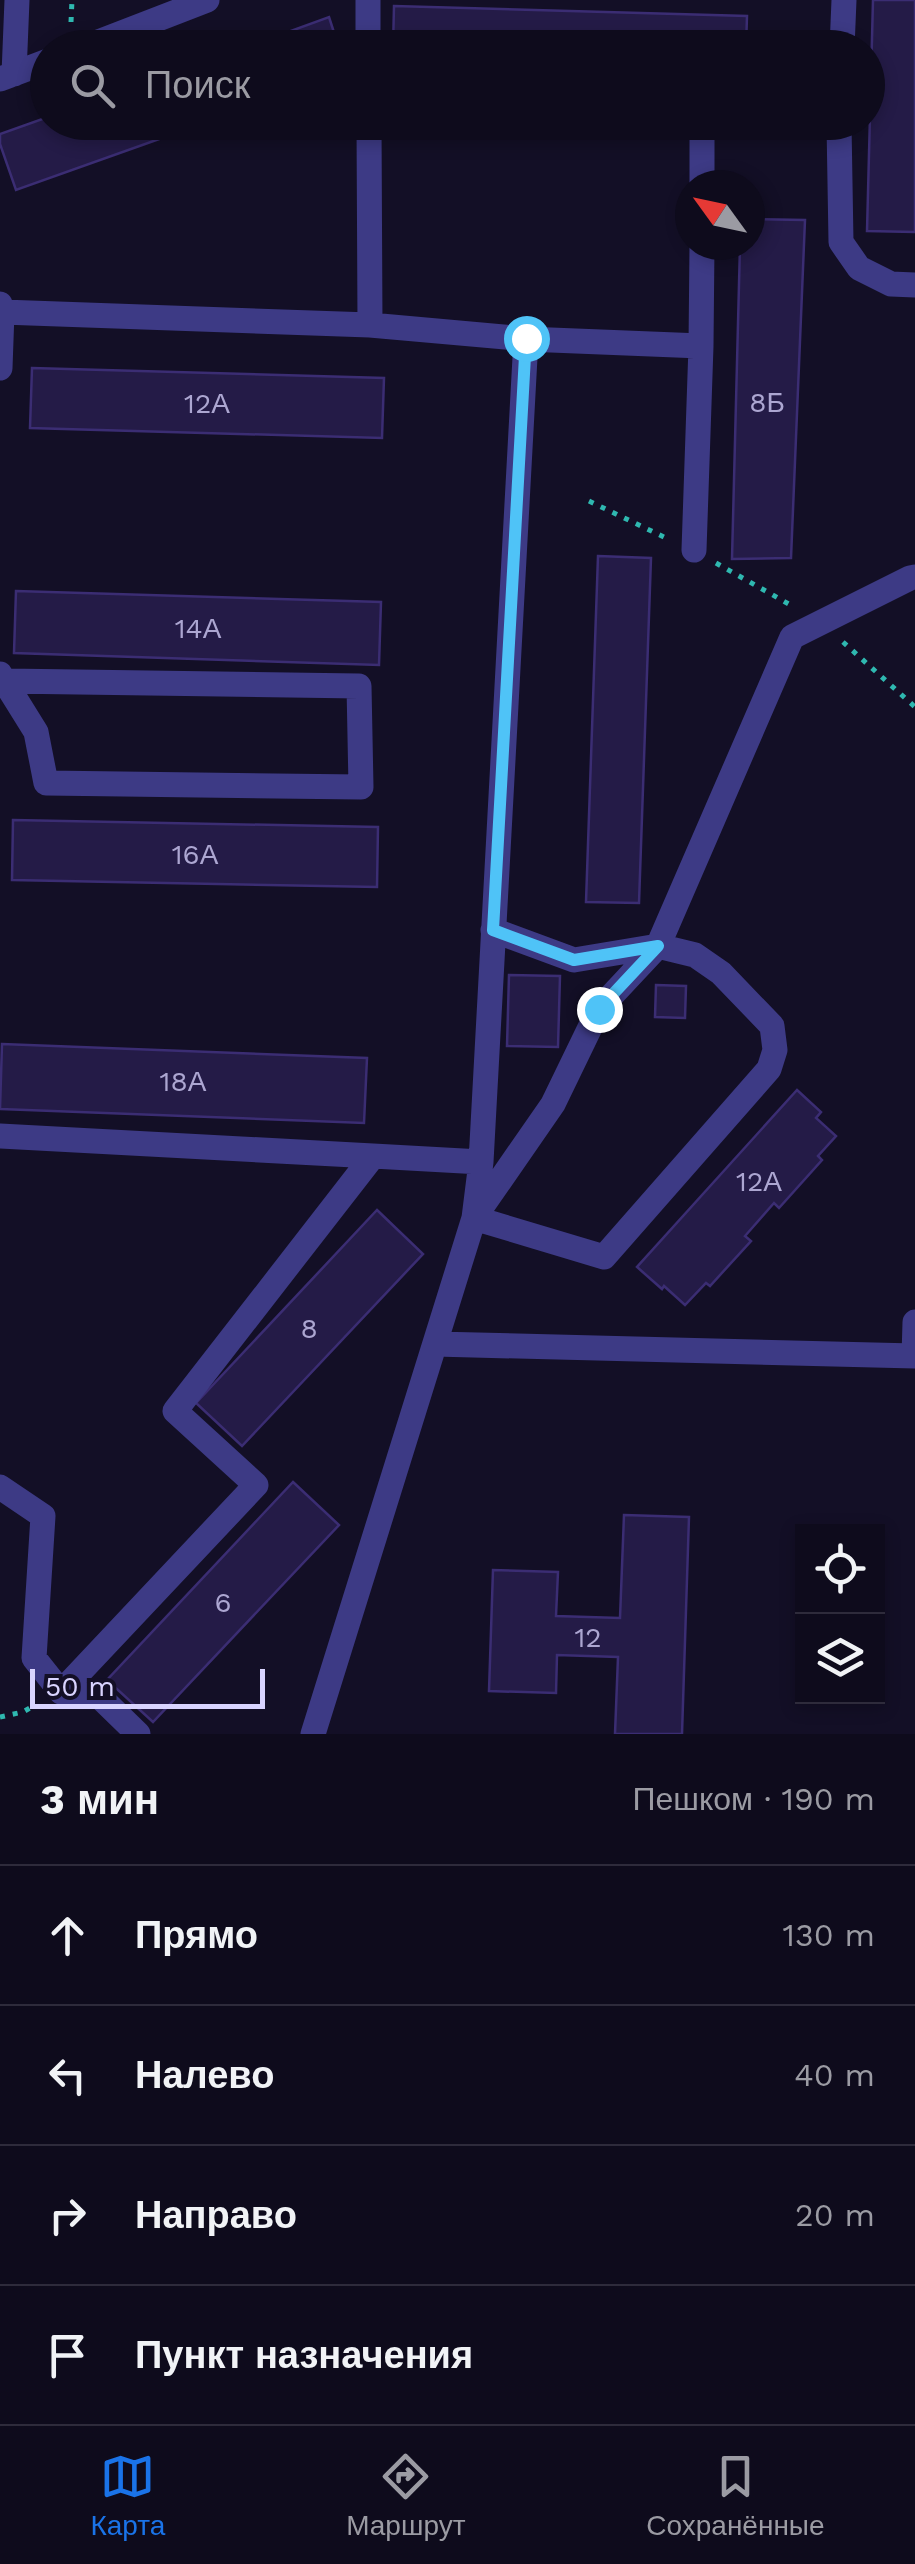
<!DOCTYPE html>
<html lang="ru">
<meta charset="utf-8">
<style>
body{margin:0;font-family:"Work Sans",sans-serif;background:#1c1929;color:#f1f3f6}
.controls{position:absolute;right:30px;bottom:30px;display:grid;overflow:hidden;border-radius:0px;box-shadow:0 5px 15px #0003}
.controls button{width:90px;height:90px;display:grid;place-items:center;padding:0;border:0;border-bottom:2px solid #2e2b3b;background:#0e0b1c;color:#f1f3f6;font:50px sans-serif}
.compass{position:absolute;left:675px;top:170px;width:90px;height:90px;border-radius:50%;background:#0e0b1c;box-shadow:0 5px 15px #0003;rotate:303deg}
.scale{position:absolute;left:30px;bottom:25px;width:235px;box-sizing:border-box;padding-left:10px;border:5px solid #d9d4ff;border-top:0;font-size:28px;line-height:35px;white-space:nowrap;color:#d9d4ff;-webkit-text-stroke:8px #130f26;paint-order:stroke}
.stop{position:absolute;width:30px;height:30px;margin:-22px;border:8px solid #4fc3f7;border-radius:50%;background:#fff}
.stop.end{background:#4fc3f7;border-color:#fff;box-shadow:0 2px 10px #0008}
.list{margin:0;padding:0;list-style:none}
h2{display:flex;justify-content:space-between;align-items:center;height:130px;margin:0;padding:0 40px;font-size:42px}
h2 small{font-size:32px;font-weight:400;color:#9b9ba3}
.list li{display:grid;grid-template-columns:65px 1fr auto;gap:30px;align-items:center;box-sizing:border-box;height:140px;padding:0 40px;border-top:2px solid #2e2b3b}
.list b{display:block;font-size:38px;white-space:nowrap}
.list em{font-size:32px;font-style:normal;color:#9b9ba3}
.icon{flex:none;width:55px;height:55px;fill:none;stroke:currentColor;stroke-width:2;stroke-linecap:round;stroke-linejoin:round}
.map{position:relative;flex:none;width:915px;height:1734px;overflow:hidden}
.search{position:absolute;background:#0e0b1c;box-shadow:0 5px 15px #0003;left:30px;right:30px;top:30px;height:110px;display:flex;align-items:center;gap:25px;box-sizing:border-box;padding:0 35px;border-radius:55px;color:#9b9ba3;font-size:38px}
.sheet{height:690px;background:#0e0b1c}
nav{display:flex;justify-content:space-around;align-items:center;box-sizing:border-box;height:140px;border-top:2px solid #2e2b3b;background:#0e0b1c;font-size:28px;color:#9b9ba3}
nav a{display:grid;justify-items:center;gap:5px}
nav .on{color:#1a73e8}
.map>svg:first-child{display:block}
</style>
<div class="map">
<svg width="915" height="1734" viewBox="0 0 915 1734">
<rect width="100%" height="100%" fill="#130f26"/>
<path fill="#241b47" stroke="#3b2d73" stroke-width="2.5" d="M 873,0 L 915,0 L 915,232 L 867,231 Z
M 394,6 L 747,16 L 746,48 L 393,48 Z
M 329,17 L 339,48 L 244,48 Z
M 48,117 L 48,122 L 207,122 L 16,190 L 0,144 L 0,134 Z
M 750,219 L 805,220 L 791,558 L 732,559 L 740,245 L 750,245 Z
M 32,368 L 384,378 L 382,438 L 30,428 Z
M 598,556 L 651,558 L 639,903 L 586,902 Z
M 16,591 L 381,602 L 379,665 L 14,653 Z
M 13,820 L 378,827 L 377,887 L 12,880 Z
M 509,975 L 560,976 L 558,1047 L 507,1046 Z
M 656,985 L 686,986 L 685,1018 L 655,1017 Z
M 2,1044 L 367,1058 L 364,1123 L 0,1109 Z
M 797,1090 L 821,1112 L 816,1118 L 836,1136 L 818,1156 L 822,1160 L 779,1208 L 774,1203 L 745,1236 L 751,1241 L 710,1286 L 706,1283 L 685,1305 L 664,1286 L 662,1289 L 637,1267 Z
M 377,1210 L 423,1254 L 242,1446 L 196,1403 Z
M 293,1482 L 339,1525 L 153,1722 L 107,1680 Z
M 624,1515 L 689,1517 L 682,1734 L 615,1734 L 618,1657 L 557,1655 L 556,1693 L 489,1691 L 493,1570 L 558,1572 L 556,1616 L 620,1618 Z"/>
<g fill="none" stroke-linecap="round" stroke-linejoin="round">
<path stroke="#2fb8b0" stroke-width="5" stroke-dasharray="5 8" stroke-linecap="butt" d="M 71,22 L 72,0
M 589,501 L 666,538
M 716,563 L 794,607
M 843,642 L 915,707
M 0,1717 L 23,1712 L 35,1705"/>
<path stroke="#3d3a85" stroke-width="25" d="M 368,0 L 368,48
M 83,48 L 207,0
M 842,48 L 844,0
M 14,74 L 17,0
M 0,79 L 48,61
M 369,122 L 370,325
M 641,122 L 702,125
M 839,124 L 841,242 L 859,268 L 891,284 L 915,285
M 702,185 L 702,125 L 839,124 L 839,122
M 0,304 L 2,312 L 370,325 L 526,339 L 481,1162 L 474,1218 L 313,1734
M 526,339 L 701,346 L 702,245
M 0,368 L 2,312
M 694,550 L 701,346
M 0,674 L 36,732 L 46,783 L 361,787 L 359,686 L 6,681
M 493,930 L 574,960 L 658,946 L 695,955 L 721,973 L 772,1026 L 775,1050 L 769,1069 L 604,1257 L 474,1218 L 553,1104 L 599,1009 L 658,946 L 792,637 L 910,578 L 915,577
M 0,1136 L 373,1156
M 435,1344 L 915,1356
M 914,1356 L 915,1322
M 0,1487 L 43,1516 L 34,1658 L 61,1692
M 138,1734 L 99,1696 L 61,1692 L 256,1485 L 175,1411 L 373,1156 L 481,1162"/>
</g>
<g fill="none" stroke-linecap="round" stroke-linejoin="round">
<path stroke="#4fc3f7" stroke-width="12" d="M 526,338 L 493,930 L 574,960 L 658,946 L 599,1009"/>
</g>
<g text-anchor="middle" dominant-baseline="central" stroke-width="9" stroke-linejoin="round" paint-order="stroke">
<g font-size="28" fill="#aca6d1">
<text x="767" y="402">8Б</text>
<text x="207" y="403">12А</text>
<text x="198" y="628">14А</text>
<text x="195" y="854">16А</text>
<text x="183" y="1081">18А</text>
<text x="759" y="1181">12А</text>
<text x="309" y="1328">8</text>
<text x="223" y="1602">6</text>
<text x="588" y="1637">12</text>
</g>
</g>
</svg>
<div class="controls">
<button><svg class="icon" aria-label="locate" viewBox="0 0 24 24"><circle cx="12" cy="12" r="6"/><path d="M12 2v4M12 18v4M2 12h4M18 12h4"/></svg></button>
<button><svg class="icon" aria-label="layers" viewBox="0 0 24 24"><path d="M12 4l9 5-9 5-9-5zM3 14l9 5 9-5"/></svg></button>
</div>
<svg class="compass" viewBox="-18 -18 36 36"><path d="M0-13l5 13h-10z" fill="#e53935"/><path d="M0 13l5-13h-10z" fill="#9b9ba3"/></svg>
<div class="scale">50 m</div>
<div class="stop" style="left:526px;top:338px"></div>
<div class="stop end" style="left:599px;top:1009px"></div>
<div class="search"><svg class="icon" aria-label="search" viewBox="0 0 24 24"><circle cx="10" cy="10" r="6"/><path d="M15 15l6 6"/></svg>Поиск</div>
</div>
<section class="sheet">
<h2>3 мин<small>Пешком · 190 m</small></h2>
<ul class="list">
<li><svg class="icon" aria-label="ahead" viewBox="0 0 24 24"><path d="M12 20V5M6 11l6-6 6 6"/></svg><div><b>Прямо</b></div><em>130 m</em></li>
<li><svg class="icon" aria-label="left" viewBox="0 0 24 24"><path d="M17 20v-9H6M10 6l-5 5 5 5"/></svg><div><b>Налево</b></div><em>40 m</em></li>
<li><svg class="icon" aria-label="right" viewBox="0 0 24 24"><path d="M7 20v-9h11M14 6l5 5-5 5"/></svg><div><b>Направо</b></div><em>20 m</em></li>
<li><svg class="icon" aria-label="arrive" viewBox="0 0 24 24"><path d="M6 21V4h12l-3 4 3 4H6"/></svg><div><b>Пункт назначения</b></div></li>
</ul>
</section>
<nav>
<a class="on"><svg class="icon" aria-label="map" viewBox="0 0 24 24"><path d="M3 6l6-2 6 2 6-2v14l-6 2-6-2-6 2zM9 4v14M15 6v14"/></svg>Карта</a>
<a><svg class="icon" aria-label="directions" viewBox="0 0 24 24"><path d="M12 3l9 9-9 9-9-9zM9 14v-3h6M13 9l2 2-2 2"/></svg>Маршрут</a>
<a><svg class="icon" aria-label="saved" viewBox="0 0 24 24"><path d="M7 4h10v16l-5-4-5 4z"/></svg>Сохранённые</a>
</nav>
